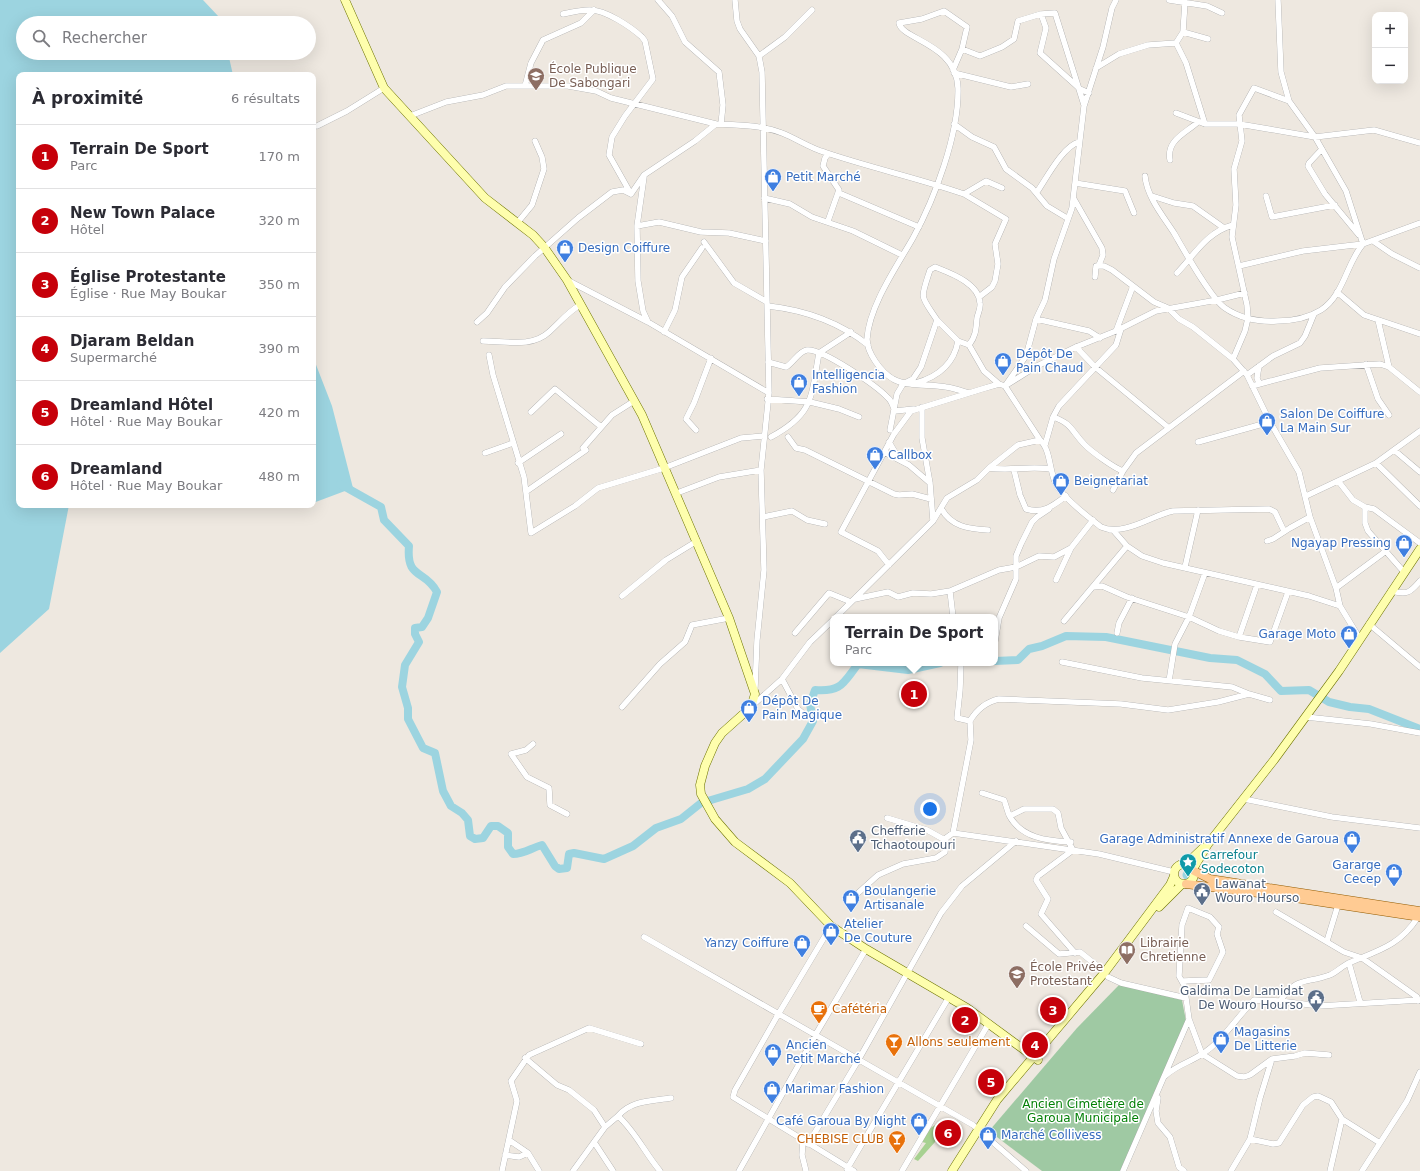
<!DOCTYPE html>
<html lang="fr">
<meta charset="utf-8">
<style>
body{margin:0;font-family:"DejaVu Sans",sans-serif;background:#f2f2f3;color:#2b2b33}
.controls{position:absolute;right:12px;top:12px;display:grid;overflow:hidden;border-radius:8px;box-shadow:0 4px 16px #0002}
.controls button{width:36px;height:36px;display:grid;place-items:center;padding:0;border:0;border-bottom:1px solid #e1e1e2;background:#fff;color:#2b2b33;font:20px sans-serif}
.you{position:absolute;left:930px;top:809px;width:14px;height:14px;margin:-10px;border:3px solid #fff;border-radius:50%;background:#1a73e8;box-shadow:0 0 0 6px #1a73e833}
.badge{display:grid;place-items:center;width:26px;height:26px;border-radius:50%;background:#c6000a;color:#fff;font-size:13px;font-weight:700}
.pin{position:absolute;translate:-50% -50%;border:2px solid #fff;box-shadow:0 1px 4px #0006}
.popup{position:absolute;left:830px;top:614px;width:168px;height:52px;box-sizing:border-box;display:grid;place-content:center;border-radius:8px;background:#fff;filter:drop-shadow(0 1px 3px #0005);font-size:13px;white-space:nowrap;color:#7c7c81}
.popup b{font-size:15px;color:#2b2b33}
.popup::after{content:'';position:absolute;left:50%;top:100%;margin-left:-8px;border:8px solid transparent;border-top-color:#fff}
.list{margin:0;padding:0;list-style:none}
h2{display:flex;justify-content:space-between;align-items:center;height:52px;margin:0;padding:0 16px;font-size:17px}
h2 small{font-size:13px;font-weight:400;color:#7c7c81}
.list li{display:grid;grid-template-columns:26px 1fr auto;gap:12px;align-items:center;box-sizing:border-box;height:64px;padding:0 16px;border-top:1px solid #e1e1e2}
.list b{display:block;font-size:15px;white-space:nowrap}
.list p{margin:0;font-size:13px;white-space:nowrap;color:#7c7c81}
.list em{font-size:13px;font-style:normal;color:#7c7c81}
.icon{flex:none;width:22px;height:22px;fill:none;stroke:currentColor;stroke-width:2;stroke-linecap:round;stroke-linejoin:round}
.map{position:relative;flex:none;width:1420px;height:1171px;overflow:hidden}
.search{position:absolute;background:#fff;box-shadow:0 4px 16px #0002;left:16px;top:16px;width:300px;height:44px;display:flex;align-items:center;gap:10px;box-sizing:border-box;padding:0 14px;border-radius:22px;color:#7c7c81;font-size:15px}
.panel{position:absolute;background:#fff;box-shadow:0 4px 16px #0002;left:16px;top:72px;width:300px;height:436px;border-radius:8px}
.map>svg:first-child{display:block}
</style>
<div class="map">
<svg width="1420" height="1171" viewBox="0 0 1420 1171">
<rect width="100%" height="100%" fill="#eee8e0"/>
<path fill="#a7d191" d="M 942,1121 L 944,1127 L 939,1137 L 935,1139 L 935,1142 L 918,1161 L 914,1159 L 926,1143 L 922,1142 L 927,1130 Z"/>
<path fill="#9fc9a3" d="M 1119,985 L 1182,1000 L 1186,1021 L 1121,1171 L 1042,1171 L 989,1131 L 1077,1028 Z"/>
<path fill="#9cd4e0" d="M 0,0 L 203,0 L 219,17 L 220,23 L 23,23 L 23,53 L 228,53 L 233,75 L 19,75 L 19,505 L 69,505 L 49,609 L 0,653 Z
M 313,357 L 332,406 L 353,488 L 313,503 Z
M1182.5 875a4.5 4.5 0 1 1 9 0a4.5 4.5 0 1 1-9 0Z"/>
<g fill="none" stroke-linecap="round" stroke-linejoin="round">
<path stroke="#9cd4e0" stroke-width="8" d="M 340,484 L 381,507 L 384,520 L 409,546 C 406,580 425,569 437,592 L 428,618 L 422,627 L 415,628 L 415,634 L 419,642 L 405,665 L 402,687 L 408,708 L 408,719 L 423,748 L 435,753 L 443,791 L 451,806 L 462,813 L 468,820 L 470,836 L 475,839 L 483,838 L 491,826 L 498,826 L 508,833 L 508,847 L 513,854 C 524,854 531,848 542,845 L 555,866 L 559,869 L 567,868 L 569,854 L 574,853 L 604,859 L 633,846 L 656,828 L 681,819 L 701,803 L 748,789 L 765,779 L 803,739 L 813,721 L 810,704 L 815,690 C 842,692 843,683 858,664 L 908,670 L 940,663
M 995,661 L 1018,660 L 1029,649 L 1042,646 L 1066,636 L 1106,637 L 1210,658 L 1237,660 L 1265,674 L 1281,691 L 1309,690 L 1329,702 L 1350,707 L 1369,709 L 1420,729"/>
<g stroke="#a2a2a2" stroke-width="6">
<path id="street" d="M 658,0 L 672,16 L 685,42 L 719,72 L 723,105 L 721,124
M 735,0 L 737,21 L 740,29 L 759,56 L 762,72 L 769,393 L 761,470 L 764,570 L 757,640 L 755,689
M 1116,0 L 1112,8 L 1103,47 L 1084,106 L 1072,208 L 1054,259 L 1045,300 L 1036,319 L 1026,356 L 1005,386 L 1040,440 C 1051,450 1049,471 1056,484 C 1063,498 1088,517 1101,527 C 1124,537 1152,515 1173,511 L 1269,509 L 1275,512 L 1284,531
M 1169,0 L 1207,6 L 1222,13
M 1278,0 L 1281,72 L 1289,101 L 1315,137 L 1346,191 L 1363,244
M 563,14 C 572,12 580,10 590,10 C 606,10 631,27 642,37 L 645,41 L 653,79 L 625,116 L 612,137 L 609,155 L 631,194
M 1041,14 L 1046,28 L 1040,53 L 1080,89 L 1089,93
M 1183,32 L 1208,39
M 1176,43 L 1186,63 L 1205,124
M 962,49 L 980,56 L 1002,47 L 1014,39 L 1018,21 L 1041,14 L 1055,13 L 1084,105
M 759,56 L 785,37 L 812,10
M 1096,68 L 1119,54 L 1148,45 L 1176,43 L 1183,32 L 1185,2
M 953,70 L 962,49 L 967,27 L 944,11 L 922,19 L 899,23 C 902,40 956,43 958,88 C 959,134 935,198 913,238 C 897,266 869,306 867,339 C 867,353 881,372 893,379 C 908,387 928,384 946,387 C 954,388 962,391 969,393
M 954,73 L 1011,87 L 1028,84
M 525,86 L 531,63 L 543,40 L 581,23 L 594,10
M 1176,113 L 1205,124 L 1239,124 L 1315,137 L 1374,130 L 1420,143
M 410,116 L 446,102 L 483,95 L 506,86 L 568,86 L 596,91 L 611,98 L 716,124
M 954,124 L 972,137 L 994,147 L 1006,169 L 1032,188 L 1047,206 L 1067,218
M 317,126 L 347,111 L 384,88
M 1322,149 L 1309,163 L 1308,166 L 1325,194 L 1359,235
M 1170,160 C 1166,140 1186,133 1198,122
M 1145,176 C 1147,197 1163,216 1174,233 C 1184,250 1211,299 1225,308 C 1241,319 1259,322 1277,321 C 1293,321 1308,318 1321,310 C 1344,295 1346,264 1363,244
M 644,177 L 637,226 L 638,281 L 643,311 L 648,322
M 1075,183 L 1125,191 L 1134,213
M 1037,192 C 1046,179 1063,146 1079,142
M 839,193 L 919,227
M 631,194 L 644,175 L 695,141 L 716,124 C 739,125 761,125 782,133 C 797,139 810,148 824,152 C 871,168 918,178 964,194 L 986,181 L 1002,188
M 964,194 L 1006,219 L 995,244 L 998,264 L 995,281 L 992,287 L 979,297
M 1152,196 L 1174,203 L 1193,206 L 1224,228
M 1266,196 L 1272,217 L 1335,205
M 764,198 L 790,204 L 812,217 L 853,231 L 902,255
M 1074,199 L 1102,248 L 1103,255 L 1099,265
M 828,221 L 839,190 L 823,166 L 825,158 L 828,154
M 518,222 L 532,205 L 544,169 L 542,157 L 535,141
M 637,226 L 659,222 L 701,232 L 729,233 L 766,241
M 1373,241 L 1392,254 L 1420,268
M 704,242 L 734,283 L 767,302
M 1239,266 L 1303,251 L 1363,244 L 1420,223
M 1177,273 C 1195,254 1207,232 1233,225
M 1095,277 L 1096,266 L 1104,266 L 1112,270 L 1154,302 L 1168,308 L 1179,319 L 1193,327 L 1233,359 L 1247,375 L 1270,422 L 1299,472 L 1310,517 L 1336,588 L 1340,606 L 1360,639
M 567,280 L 648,322 L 769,393
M 1337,292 L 1364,315 L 1420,334
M 768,306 C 804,310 839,322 868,345
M 1036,319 L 1089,331 L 1100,338
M 937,320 L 958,341 L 969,345
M 1378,320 L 1389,367
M 477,322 L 487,313 L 505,287 L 535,256 L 578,218 L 612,192 L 623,190 L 631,194
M 1116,331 L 1133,286
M 664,332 L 675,310 L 682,277 L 702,248
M 483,341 C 505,341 532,348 549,332 C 560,322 568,312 580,305
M 969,345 L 984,371 L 999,384
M 1076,347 L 1095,367 L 1169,428
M 489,355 L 493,375 L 524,477 L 531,533 L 575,506 L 598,488 L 664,468 L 741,438 L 764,436
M 1233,359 L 1245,331 L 1248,318 L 1247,305 L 1232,237 L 1236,205 L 1234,169 L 1242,141 L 1239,115 L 1254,88 L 1289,101
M 768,362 L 786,367 C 793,363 799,351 807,350 C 822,348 877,386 888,398 C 892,401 893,407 895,411 L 914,409
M 1366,364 L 1378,399 L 1389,415
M 1259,366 L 1257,378 L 1259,383
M 1247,375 L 1273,356 L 1300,343 L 1305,336 L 1314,314
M 916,383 C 937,377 954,364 958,341
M 1252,386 L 1320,368 L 1380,364 L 1389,367 L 1420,392
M 767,399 L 810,402 L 839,409 L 859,417
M 922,407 L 922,438 L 930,483 L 933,521
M 531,412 L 555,389 L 600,426
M 1053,417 C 1072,423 1072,432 1085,445 C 1092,452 1114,468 1123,471
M 696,430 L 686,419 L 694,403 L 711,358
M 890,430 L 897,394 L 903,384 L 913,379 L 921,367 L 937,320 C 920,294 920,301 930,270 L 935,267 C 950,273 979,283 980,303 C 981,308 978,313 977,318 C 976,329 976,336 969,345
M 771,437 C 814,414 811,397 819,353 L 851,332
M 788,437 L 796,448 L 805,450 L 894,494 L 899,495 L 912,494 L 931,499
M 889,442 L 899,459
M 1198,442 L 1270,422
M 1045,445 L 1053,417 L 1059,406 L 1116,345 L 1121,329
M 583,448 L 612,415 L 634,401
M 1394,450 L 1420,472
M 884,452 L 909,465 L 930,483
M 485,453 L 513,443
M 518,463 L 561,434
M 1376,463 L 1420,506
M 989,468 L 1018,445 L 1040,440
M 1014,470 L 1020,495 L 1026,509 C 1043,514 1053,506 1066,496
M 1339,482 L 1353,500 L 1365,507 L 1374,509 L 1420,543
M 1113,490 L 1123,471 L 1136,453 L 1244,371
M 527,491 L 586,450
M 677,493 L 719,477 L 761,470
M 1306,496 L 1376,463 L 1420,431
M 1365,507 L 1365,523 L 1368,531 L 1404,572
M 941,508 C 951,527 969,529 988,530
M 763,517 L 792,511 L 807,520 L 825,524
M 1110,530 L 1113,530 L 1127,546 L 1142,556 L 1163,563 L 1309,596 L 1340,606
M 1267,541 L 1273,539 L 1290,528 L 1310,517
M 889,565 L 878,551 L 841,532 L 894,434 L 911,411 L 982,389 L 999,384 L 1005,386 L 1037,366 L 1076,347 L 1116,331 L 1156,311 L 1217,300 L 1245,293
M 1185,567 L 1198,510
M 1056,580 L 1071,548 L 1093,520
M 1093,587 L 1102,586 L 1127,597 L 1189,617 L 1219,631 L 1239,637 L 1270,642 L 1288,592
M 1336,588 L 1386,551
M 950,591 L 953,617
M 1391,591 C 1407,595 1410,593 1420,581
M 622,596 L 666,560 L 697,541
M 855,599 L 888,592 L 898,597 L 913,593 L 931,594 L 950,591 L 999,570 L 1016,567 L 1039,556 L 1054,557 L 1071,548
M 836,617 L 933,521 L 947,498 L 977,480 L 989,468 C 1010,471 1030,466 1050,469
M 1064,621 L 1127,546
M 1369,624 L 1420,667
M 795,633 L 829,593 L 851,602
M 1117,633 L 1119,623 L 1132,598
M 1239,637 L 1257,585
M 995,642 L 999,618 L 1016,579 L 1016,556 L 1021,544 L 1032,522 L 1037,517 L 1049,509
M 1062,662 L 1142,678 L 1232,687 L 1249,694
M 782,679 L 798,709 L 804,714
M 1169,681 L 1175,644 L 1189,617 L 1205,573
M 753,705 L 782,679 L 810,642 L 833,620
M 622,707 L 660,664 L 685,642 L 692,625 L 729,618
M 1306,717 L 1371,724 L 1420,733
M 970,721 C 977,709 986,702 999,699 L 1121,704 L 1168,710 L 1218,702 L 1249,694 L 1270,700
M 533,744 L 526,750 L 511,754 L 527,777 L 549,788 L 550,805 L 567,814
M 982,793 L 1004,800 C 1006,805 1007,810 1009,815 C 1021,838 1047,841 1071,842
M 1244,799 L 1332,817 L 1420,828
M 1010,816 L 1024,809 L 1053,809 L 1058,813 L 1061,828 L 1073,850 L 1038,876 L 1036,880 L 1048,899 L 1041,914 L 1075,953
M 887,818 L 927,830 L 945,840
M 953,833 L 971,740 L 970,721 L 957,718 L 960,690 L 961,663
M 848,902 L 878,875 L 903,864 L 936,858 L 945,852 L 946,838 L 953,833 L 1099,854 L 1174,872
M 1276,912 L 1344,952 L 1362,958 L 1417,997 L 1418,1001
M 831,926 L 779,1013 L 735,1090 L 733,1097 L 854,1171
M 1026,926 L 1059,954 L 1080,952 L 1105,972
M 644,937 L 973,1125 L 1026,1171
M 1327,941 L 1338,905
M 1349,963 L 1360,1002
M 1108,977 L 1121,983 L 1186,998 L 1189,1019 L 1202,1054 L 1237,1076 L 1244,1077 L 1250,1075 L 1272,1059 L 1295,1056 L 1305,1053 L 1329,1055
M 1183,981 L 1209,980 L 1223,952 L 1217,934 L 1219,927 L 1210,917 L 1188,908 L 1182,925 L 1179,976 L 1184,985 L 1186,998
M 1280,1001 C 1297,976 1305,984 1330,975 C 1337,972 1343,965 1351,962 C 1380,950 1400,945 1418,917
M 525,1058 L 557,1085 L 569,1090 L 594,1110 L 605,1127 L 573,1171
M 1165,1076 C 1178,1064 1189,1063 1202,1054 C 1223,1041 1237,1017 1254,1000 L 1280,1001 L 1319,1006 L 1420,1000
M 1158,1098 L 1156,1111 L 1158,1123 L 1170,1137 L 1179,1167 L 1184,1171
M 605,1127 L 618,1116
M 1250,1139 L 1273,1144 L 1279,1143 L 1303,1105 L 1313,1097 L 1318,1096 L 1331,1102 L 1342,1119 L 1380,1143
M 509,1140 L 528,1153 L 539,1171
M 803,1141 L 802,1155 L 806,1171
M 594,1142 L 613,1171
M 808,1144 L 859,1059 L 941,913 L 962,886 L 1016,841
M 505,1155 L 519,1157 L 528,1153
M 847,1169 L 949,997
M 502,1171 L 517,1101 L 511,1081 L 529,1055 L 589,1028 L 641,1044
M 660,1171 C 645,1153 635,1131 618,1116 C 631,1100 652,1101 671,1098
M 739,1171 L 816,1034 L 866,949
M 902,1171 L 989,1023
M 1123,1171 L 1189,1019
M 1231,1171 L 1250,1139 L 1260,1098 L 1272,1059
M 1330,1171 L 1342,1119
M 1362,1171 L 1407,1101 L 1420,1072"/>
</g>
<g stroke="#6e7400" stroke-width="9">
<path id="secondary" d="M 345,0 L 384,88 L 485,198 L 533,235 L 544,247 L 567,280 L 642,415 L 729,618 L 755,694 L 751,707 L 722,733 L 715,743 L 705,766 L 700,785 L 701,794 L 715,819 L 735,842 L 790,883 L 831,926 L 866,949 L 967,1008 L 1038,1060
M1174 874a10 10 0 1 1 20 0a10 10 0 1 1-20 0Z
M 1186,864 L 1203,848
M 1193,869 L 1208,844 L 1274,760 L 1339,671 L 1420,549
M 1159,907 L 1182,884
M 952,1171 L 997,1100 L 1105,972 L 1170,885 L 1174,876"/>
</g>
<g stroke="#925b00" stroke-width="9">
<path id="primary" d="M 1194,871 L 1210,879 L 1420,911
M 1186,884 L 1282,896 L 1420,917"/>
</g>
<use href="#street" stroke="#fff" stroke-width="5.5"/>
<use href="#secondary" stroke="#fefead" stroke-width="8"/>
<use href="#primary" stroke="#ffcb93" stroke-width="8"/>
</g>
<defs>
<g id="school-pin" transform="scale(0.9)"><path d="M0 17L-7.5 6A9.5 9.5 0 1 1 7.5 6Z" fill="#8d6e63" stroke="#fff"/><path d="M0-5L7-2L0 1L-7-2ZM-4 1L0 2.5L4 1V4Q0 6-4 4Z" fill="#fff"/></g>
<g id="shop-pin" transform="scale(0.9)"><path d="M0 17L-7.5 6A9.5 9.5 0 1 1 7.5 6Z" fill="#3f7fe0" stroke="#fff"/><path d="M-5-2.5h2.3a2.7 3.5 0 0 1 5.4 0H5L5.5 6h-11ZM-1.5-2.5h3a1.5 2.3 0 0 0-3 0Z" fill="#fff"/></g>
<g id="civic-pin" transform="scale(0.9)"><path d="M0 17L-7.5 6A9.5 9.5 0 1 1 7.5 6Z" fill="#5c6f8a" stroke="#fff"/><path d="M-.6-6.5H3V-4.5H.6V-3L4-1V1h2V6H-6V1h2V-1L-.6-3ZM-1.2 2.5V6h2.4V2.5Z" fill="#fff"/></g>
<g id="sight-pin" transform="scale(0.9)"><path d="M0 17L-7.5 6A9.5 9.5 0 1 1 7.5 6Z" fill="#0f9aa8" stroke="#fff"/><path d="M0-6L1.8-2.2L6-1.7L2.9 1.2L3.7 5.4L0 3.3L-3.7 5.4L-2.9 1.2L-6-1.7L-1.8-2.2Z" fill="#fff"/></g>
<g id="library-pin" transform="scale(0.9)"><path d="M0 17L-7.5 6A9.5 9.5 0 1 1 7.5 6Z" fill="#8d6e63" stroke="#fff"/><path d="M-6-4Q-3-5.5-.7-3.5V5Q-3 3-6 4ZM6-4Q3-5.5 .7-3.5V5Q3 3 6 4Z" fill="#fff"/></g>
<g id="cafe-pin" transform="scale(0.9)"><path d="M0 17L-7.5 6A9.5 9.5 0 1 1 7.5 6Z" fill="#e8710a" stroke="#fff"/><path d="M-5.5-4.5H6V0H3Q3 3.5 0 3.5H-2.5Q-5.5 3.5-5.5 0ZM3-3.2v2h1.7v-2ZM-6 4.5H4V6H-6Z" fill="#fff"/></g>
<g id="bar-pin" transform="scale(0.9)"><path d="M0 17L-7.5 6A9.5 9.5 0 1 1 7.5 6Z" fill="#e8710a" stroke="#fff"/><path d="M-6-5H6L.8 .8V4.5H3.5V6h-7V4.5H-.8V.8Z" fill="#fff"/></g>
</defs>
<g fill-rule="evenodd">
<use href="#school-pin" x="536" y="76"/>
<use href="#shop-pin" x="773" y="177"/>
<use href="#shop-pin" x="565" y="248"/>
<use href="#shop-pin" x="1003" y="361"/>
<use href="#shop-pin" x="799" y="382"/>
<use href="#shop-pin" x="1267" y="421"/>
<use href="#shop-pin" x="875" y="455"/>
<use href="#shop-pin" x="1061" y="481"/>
<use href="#shop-pin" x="1404" y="543"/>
<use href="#shop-pin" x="1349" y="634"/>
<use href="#shop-pin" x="749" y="708"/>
<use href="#civic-pin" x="858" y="838"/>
<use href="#shop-pin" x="1352" y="839"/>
<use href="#sight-pin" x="1188" y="862"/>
<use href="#shop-pin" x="1394" y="872"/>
<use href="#civic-pin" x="1202" y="891"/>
<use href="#shop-pin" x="851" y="898"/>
<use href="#shop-pin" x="831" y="931"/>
<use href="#shop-pin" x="802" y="943"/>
<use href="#library-pin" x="1127" y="950"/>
<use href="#school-pin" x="1017" y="974"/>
<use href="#civic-pin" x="1316" y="998"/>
<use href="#cafe-pin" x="819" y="1009"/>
<use href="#shop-pin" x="1221" y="1039"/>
<use href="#bar-pin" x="894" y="1042"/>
<use href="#shop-pin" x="773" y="1052"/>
<use href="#shop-pin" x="772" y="1089"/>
<use href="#shop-pin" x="919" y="1121"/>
<use href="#shop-pin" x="988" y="1135"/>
<use href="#bar-pin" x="897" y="1139"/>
</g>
<g text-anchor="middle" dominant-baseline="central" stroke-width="3" stroke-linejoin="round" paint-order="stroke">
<g font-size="12" fill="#785e54" stroke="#fff" text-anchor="start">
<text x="549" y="69">École Publique<tspan x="549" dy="14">De Sabongari</tspan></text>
<text x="1140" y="943">Librairie<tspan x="1140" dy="14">Chretienne</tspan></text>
<text x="1030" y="967">École Privée<tspan x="1030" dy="14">Protestant</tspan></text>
</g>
<g font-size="12" fill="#366cbe" stroke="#fff" text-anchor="start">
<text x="786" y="177">Petit Marché</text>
<text x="578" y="248">Design Coiffure</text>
<text x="1016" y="354">Dépôt De<tspan x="1016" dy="14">Pain Chaud</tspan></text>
<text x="812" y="375">Intelligencia<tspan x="812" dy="14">Fashion</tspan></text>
<text x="1280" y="414">Salon De Coiffure<tspan x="1280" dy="14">La Main Sur</tspan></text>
<text x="888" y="455">Callbox</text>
<text x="1074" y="481">Beignetariat</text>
<text x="1391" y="543" text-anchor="end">Ngayap Pressing</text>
<text x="1336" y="634" text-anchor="end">Garage Moto</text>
<text x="762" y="701">Dépôt De<tspan x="762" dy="14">Pain Magique</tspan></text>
<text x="1339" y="839" text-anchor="end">Garage Administratif Annexe de Garoua</text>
<text x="1381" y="865" text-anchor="end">Gararge<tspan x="1381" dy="14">Cecep</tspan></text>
<text x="864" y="891">Boulangerie<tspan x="864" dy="14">Artisanale</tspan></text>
<text x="844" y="924">Atelier<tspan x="844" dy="14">De Couture</tspan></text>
<text x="789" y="943" text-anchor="end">Yanzy Coiffure</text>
<text x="1234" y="1032">Magasins<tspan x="1234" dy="14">De Litterie</tspan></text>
<text x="786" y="1045">Ancien<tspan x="786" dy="14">Petit Marché</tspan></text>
<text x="785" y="1089">Marimar Fashion</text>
<text x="906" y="1121" text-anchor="end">Café Garoua By Night</text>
<text x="1001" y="1135">Marché Collivess</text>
</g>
<g font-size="12" fill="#4e5e75" stroke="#fff" text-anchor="start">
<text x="871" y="831">Chefferie<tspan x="871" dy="14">Tchaotoupouri</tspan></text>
<text x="1215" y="884">Lawanat<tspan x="1215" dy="14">Wouro Hourso</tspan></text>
<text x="1303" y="991" text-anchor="end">Galdima De Lamidat<tspan x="1303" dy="14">De Wouro Hourso</tspan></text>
</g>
<g font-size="12" fill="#0d838f" stroke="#fff" text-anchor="start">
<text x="1201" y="855">Carrefour<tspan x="1201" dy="14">Sodecoton</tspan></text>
</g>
<g font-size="12" fill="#c56008" stroke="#fff" text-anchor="start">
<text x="832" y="1009">Cafétéria</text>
<text x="907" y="1042">Allons seulement</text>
<text x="884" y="1139" text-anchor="end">CHEBISE CLUB</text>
</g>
<g font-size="12" fill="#038007" stroke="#fff">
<text x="1083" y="1104">Ancien Cimetière de<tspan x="1083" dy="14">Garoua Municipale</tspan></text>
</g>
</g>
</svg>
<div class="controls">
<button>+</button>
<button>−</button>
</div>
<div class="you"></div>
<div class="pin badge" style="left:914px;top:694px">1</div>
<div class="popup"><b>Terrain De Sport</b>Parc</div>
<div class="pin badge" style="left:965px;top:1020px">2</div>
<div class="pin badge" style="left:1053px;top:1010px">3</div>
<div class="pin badge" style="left:1035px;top:1045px">4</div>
<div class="pin badge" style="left:991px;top:1082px">5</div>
<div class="pin badge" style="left:948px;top:1133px">6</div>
<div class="search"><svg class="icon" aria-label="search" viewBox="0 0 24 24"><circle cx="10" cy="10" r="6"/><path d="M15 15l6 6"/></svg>Rechercher</div>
<section class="panel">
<h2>À proximité<small>6 résultats</small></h2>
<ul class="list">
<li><span class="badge">1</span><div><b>Terrain De Sport</b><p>Parc</p></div><em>170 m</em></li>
<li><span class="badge">2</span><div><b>New Town Palace</b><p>Hôtel</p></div><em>320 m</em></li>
<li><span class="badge">3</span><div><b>Église Protestante</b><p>Église · Rue May Boukar</p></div><em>350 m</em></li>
<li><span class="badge">4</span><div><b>Djaram Beldan</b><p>Supermarché</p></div><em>390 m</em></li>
<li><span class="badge">5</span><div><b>Dreamland Hôtel</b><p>Hôtel · Rue May Boukar</p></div><em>420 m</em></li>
<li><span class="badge">6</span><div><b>Dreamland</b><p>Hôtel · Rue May Boukar</p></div><em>480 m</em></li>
</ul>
</section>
</div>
